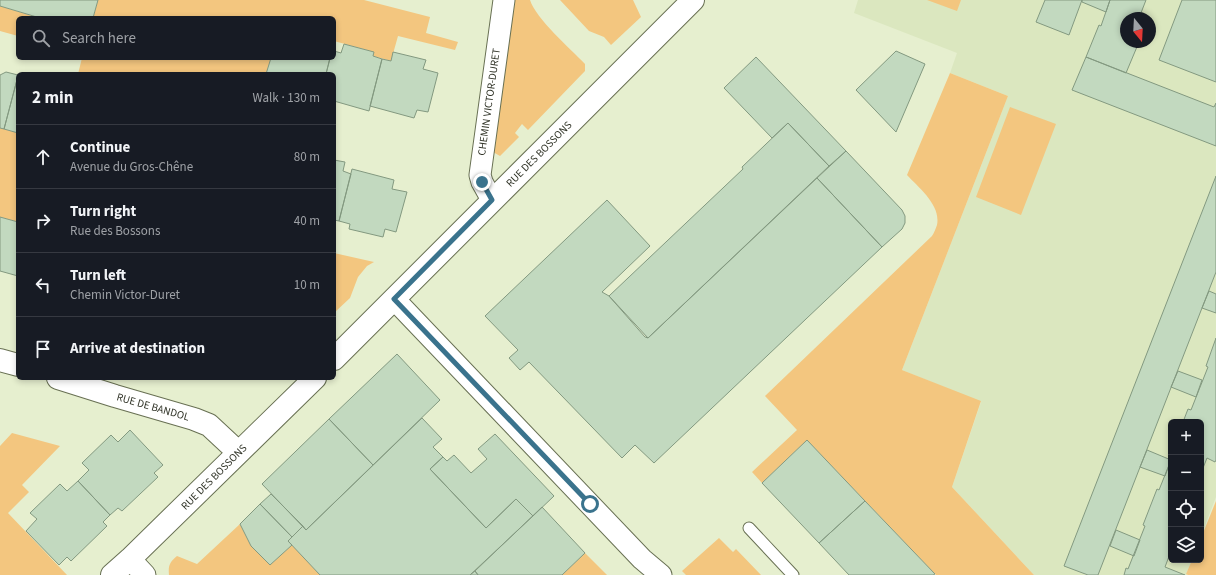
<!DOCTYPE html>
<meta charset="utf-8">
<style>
body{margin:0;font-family:"Source Sans 3",sans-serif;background:#242831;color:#f1f3f6}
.controls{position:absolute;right:12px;bottom:12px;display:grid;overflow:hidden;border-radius:6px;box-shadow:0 2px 6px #0003}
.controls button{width:36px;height:36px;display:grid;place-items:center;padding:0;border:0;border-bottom:1px solid #363941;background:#171b24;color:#f1f3f6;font:20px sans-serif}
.compass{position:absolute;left:1120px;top:12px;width:36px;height:36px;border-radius:50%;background:#171b24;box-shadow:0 2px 6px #0003;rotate:162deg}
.stop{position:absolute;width:12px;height:12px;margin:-9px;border:3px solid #3a738d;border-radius:50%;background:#fff}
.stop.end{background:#3a738d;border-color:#fff;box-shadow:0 1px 4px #0008}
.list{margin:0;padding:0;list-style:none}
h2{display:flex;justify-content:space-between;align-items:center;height:52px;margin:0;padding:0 16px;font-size:17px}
h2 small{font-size:13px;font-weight:400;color:#9ea1a6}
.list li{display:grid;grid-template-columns:26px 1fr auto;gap:12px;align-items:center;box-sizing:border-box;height:64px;padding:0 16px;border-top:1px solid #363941}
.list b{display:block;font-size:15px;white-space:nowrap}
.list p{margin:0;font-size:13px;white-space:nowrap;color:#9ea1a6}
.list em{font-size:13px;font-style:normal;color:#9ea1a6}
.icon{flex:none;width:22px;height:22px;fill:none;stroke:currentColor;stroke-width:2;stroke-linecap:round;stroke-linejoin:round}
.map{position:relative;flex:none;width:1216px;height:575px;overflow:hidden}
.search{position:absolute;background:#171b24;box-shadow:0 2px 6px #0003;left:16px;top:16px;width:320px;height:44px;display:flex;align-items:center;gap:10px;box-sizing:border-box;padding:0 14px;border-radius:6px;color:#9ea1a6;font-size:15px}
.panel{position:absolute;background:#171b24;box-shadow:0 2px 6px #0003;left:16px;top:72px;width:320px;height:308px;border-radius:6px}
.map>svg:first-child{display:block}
</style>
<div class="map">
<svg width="1216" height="575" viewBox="0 0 1216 575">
<rect width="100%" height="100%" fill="#e6efcf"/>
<path fill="#dbe7bf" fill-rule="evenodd" d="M 858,0 L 1216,0 L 1216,497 L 1201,536 L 1201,422 L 1171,422 L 1171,560 L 1192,560 L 1186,574 L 1188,575 L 1034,575 L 952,487 L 981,402 L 902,370 L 1008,96 L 950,73 L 957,53 L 854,13 ZM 1126,18 L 1150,18 L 1150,42 L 1126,42 Z"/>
<path fill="#f3c67f" d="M 98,0 L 364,0 L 430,17 L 426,33 L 458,42 L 455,50 L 398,36 L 391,61 L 373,56 L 374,52 L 334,41 L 334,18 L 93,18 Z
M 515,0 L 530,0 C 536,19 570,48 585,64 L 585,71 L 528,130 L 522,124 L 515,133 L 519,137 L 500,156 L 493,152 Z
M 560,0 L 633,0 L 641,17 L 611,45 L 604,37 L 589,31 Z
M 927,0 L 961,0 L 957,11 Z
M 0,6 L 36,17 L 18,18 L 18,36 L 0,31 Z
M 82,58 L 271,58 L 266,74 L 78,74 Z
M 950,73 L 1008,96 L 902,370 L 981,401 L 952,487 L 1034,575 L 936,575 L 807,440 L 762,483 L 752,472 L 797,430 L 765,396 L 932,236 C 934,233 936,228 937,225 C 941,205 919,188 907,175 Z
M 1010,107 L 1056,124 L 1021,215 L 976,197 Z
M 0,128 L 18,133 L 18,222 L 0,217 Z
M 334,253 L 374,262 L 367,266 L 358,277 L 350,298 L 334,313 Z
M 12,433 L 60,446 L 22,485 L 29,492 L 8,513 L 67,575 L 0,575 L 0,446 Z
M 1216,501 L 1216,575 L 1188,575 L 1186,574 L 1192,560 L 1201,560 L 1201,538 Z
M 240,524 L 251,546 L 270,565 L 292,545 L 320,575 L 169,575 C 168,565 170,562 177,556 L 197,564 Z
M 719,538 L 733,552 L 736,549 L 761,575 L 686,575 L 682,571 Z
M 585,553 L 607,575 L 562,575 Z"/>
<path fill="#c2d9bf" stroke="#839980" d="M 0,0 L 98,0 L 93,18 L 40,18 L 0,6 Z
M 1045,0 L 1082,0 L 1069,35 L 1036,22 Z
M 1082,0 L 1110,0 L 1106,12 L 1082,2 Z
M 1110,0 L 1146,0 L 1139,18 L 1126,18 L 1126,42 L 1139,42 L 1126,73 L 1086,57 L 1099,25 L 1101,26 Z
M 1182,0 L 1216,0 L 1216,82 L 1159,60 Z
M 344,44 L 374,52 L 373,56 L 382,59 L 369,111 L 334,101 L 334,74 L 326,74 L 330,58 L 334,58 L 334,51 L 341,53 Z
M 896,51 L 925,64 L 896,132 L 856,90 Z
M 393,52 L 426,60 L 423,69 L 438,73 L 428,112 L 417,110 L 414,118 L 370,106 L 382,59 L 391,61 Z
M 756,57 L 846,151 L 829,166 L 788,123 L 772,138 L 724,88 Z
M 1086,57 L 1214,107 L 1216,103 L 1216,146 L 1072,90 Z
M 271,58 L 330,58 L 326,74 L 266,74 Z
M 6,72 L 18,75 L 18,76 L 4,129 L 0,128 L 0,75 Z
M 18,76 L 18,133 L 4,129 Z
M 788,123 L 829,166 L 648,338 L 609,296 L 743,169 L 742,167 Z
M 846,151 L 902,210 L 905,216 L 905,223 L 902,229 L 882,247 L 817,178 Z
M 334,160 L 345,162 L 343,171 L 351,174 L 339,221 L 334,220 Z
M 352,169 L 394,180 L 392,189 L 407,192 L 396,232 L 385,229 L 383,237 L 349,229 L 350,224 L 339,221 Z
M 1216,176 L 1216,272 L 1098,575 L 1088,575 L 1064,566 Z
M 817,178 L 882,247 L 654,463 L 635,445 L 622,458 L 529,362 L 520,370 L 509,358 L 518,350 L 485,316 L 607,200 L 650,246 L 602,292 L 609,296 L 645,337 L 648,338 Z
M 0,217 L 18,222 L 18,276 L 0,271 Z
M 1209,291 L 1216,294 L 1216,313 L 1202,308 Z
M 1216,338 L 1216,460 L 1215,462 L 1207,458 L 1201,473 L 1201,422 L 1183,422 L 1188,409 L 1191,410 L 1208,367 L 1206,366 Z
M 397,354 L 440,400 L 373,465 L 329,419 Z
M 1178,371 L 1202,380 L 1196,397 L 1171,387 Z
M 422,418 L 442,439 L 433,447 L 443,457 L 430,469 L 486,528 L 516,499 L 533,516 L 470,575 L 320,575 L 288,541 L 303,526 L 306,530 Z
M 329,419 L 373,465 L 306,530 L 262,484 Z
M 130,430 L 163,465 L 154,473 L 158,477 L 122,511 L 118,508 L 110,515 L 78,481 L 89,470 L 82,463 L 111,435 L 118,442 Z
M 495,434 L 554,496 L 533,516 L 516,499 L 486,528 L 430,469 L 443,457 L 447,461 L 454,455 L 471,473 L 487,459 L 478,449 Z
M 807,440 L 865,501 L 819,543 L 762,483 Z
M 1147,450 L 1171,460 L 1165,476 L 1140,467 Z
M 1171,460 L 1171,551 L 1165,567 L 1185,575 L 1124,575 L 1126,568 L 1128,569 L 1145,526 L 1143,525 L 1157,489 L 1159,490 Z
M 78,481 L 110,515 L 103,522 L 107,526 L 71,561 L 67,557 L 59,565 L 26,531 L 37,519 L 30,513 L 60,484 L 67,491 Z
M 271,494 L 303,526 L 292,537 L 260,504 Z
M 865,501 L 935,574 L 933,575 L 849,575 L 819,543 Z
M 260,504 L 292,537 L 288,541 L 292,545 L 270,565 L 251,546 L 240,524 Z
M 542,507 L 585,553 L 562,575 L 478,575 L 475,571 Z
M 1116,530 L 1140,540 L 1134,556 L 1110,546 Z
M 475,571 L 478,575 L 470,575 Z"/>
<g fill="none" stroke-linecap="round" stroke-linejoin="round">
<g stroke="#687053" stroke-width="13">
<path id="service" d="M 749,528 L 793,575"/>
</g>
<g stroke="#687053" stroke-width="23">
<path id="minor" d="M 492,200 L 482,182 L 480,175 L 504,0
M 394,299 L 642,559 L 661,575
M 130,559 L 145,575"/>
</g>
<g stroke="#687053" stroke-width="24">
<path id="tertiary" d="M 334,359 L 693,0
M 0,360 L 18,365
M 58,378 L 115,396 L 194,419 L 209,425 L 238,452
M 112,575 L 130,559 L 315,378"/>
</g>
<use href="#service" stroke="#fff" stroke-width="11"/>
<use href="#minor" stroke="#fff" stroke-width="21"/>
<use href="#tertiary" stroke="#fff" stroke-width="22"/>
</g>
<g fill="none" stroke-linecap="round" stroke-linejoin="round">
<path stroke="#3a738d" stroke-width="5" d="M 482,182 L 492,200 L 394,299 L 590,504"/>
</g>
<g text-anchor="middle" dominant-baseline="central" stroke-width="3" stroke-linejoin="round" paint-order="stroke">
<g font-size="11" fill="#323529" stroke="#fff">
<text transform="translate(489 102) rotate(-82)">CHEMIN VICTOR-DURET</text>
<text transform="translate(539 154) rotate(-45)">RUE DES BOSSONS</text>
<text transform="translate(153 407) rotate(16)">RUE DE BANDOL</text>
<text transform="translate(214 477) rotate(-45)">RUE DES BOSSONS</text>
</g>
</g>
</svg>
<div class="controls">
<button>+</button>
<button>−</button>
<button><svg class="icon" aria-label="locate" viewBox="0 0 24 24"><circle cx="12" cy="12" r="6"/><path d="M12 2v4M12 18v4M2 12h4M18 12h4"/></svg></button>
<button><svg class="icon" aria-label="layers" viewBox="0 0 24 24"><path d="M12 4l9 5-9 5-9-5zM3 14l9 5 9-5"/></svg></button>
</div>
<svg class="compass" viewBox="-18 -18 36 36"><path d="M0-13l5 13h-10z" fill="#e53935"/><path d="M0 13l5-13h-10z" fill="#9ea1a6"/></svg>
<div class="stop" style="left:590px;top:504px"></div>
<div class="stop end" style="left:482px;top:182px"></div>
<div class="search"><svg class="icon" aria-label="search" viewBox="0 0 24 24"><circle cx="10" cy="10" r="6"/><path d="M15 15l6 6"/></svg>Search here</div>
<section class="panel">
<h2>2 min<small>Walk · 130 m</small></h2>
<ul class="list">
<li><svg class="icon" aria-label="ahead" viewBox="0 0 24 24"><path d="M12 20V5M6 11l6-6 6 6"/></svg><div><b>Continue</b><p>Avenue du Gros-Chêne</p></div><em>80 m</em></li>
<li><svg class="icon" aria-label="right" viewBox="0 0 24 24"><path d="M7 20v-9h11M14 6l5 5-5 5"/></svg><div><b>Turn right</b><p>Rue des Bossons</p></div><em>40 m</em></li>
<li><svg class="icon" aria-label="left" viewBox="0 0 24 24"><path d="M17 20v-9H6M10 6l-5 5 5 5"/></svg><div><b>Turn left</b><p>Chemin Victor-Duret</p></div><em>10 m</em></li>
<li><svg class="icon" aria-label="arrive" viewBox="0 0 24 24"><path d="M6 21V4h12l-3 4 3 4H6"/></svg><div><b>Arrive at destination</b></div></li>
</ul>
</section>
</div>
